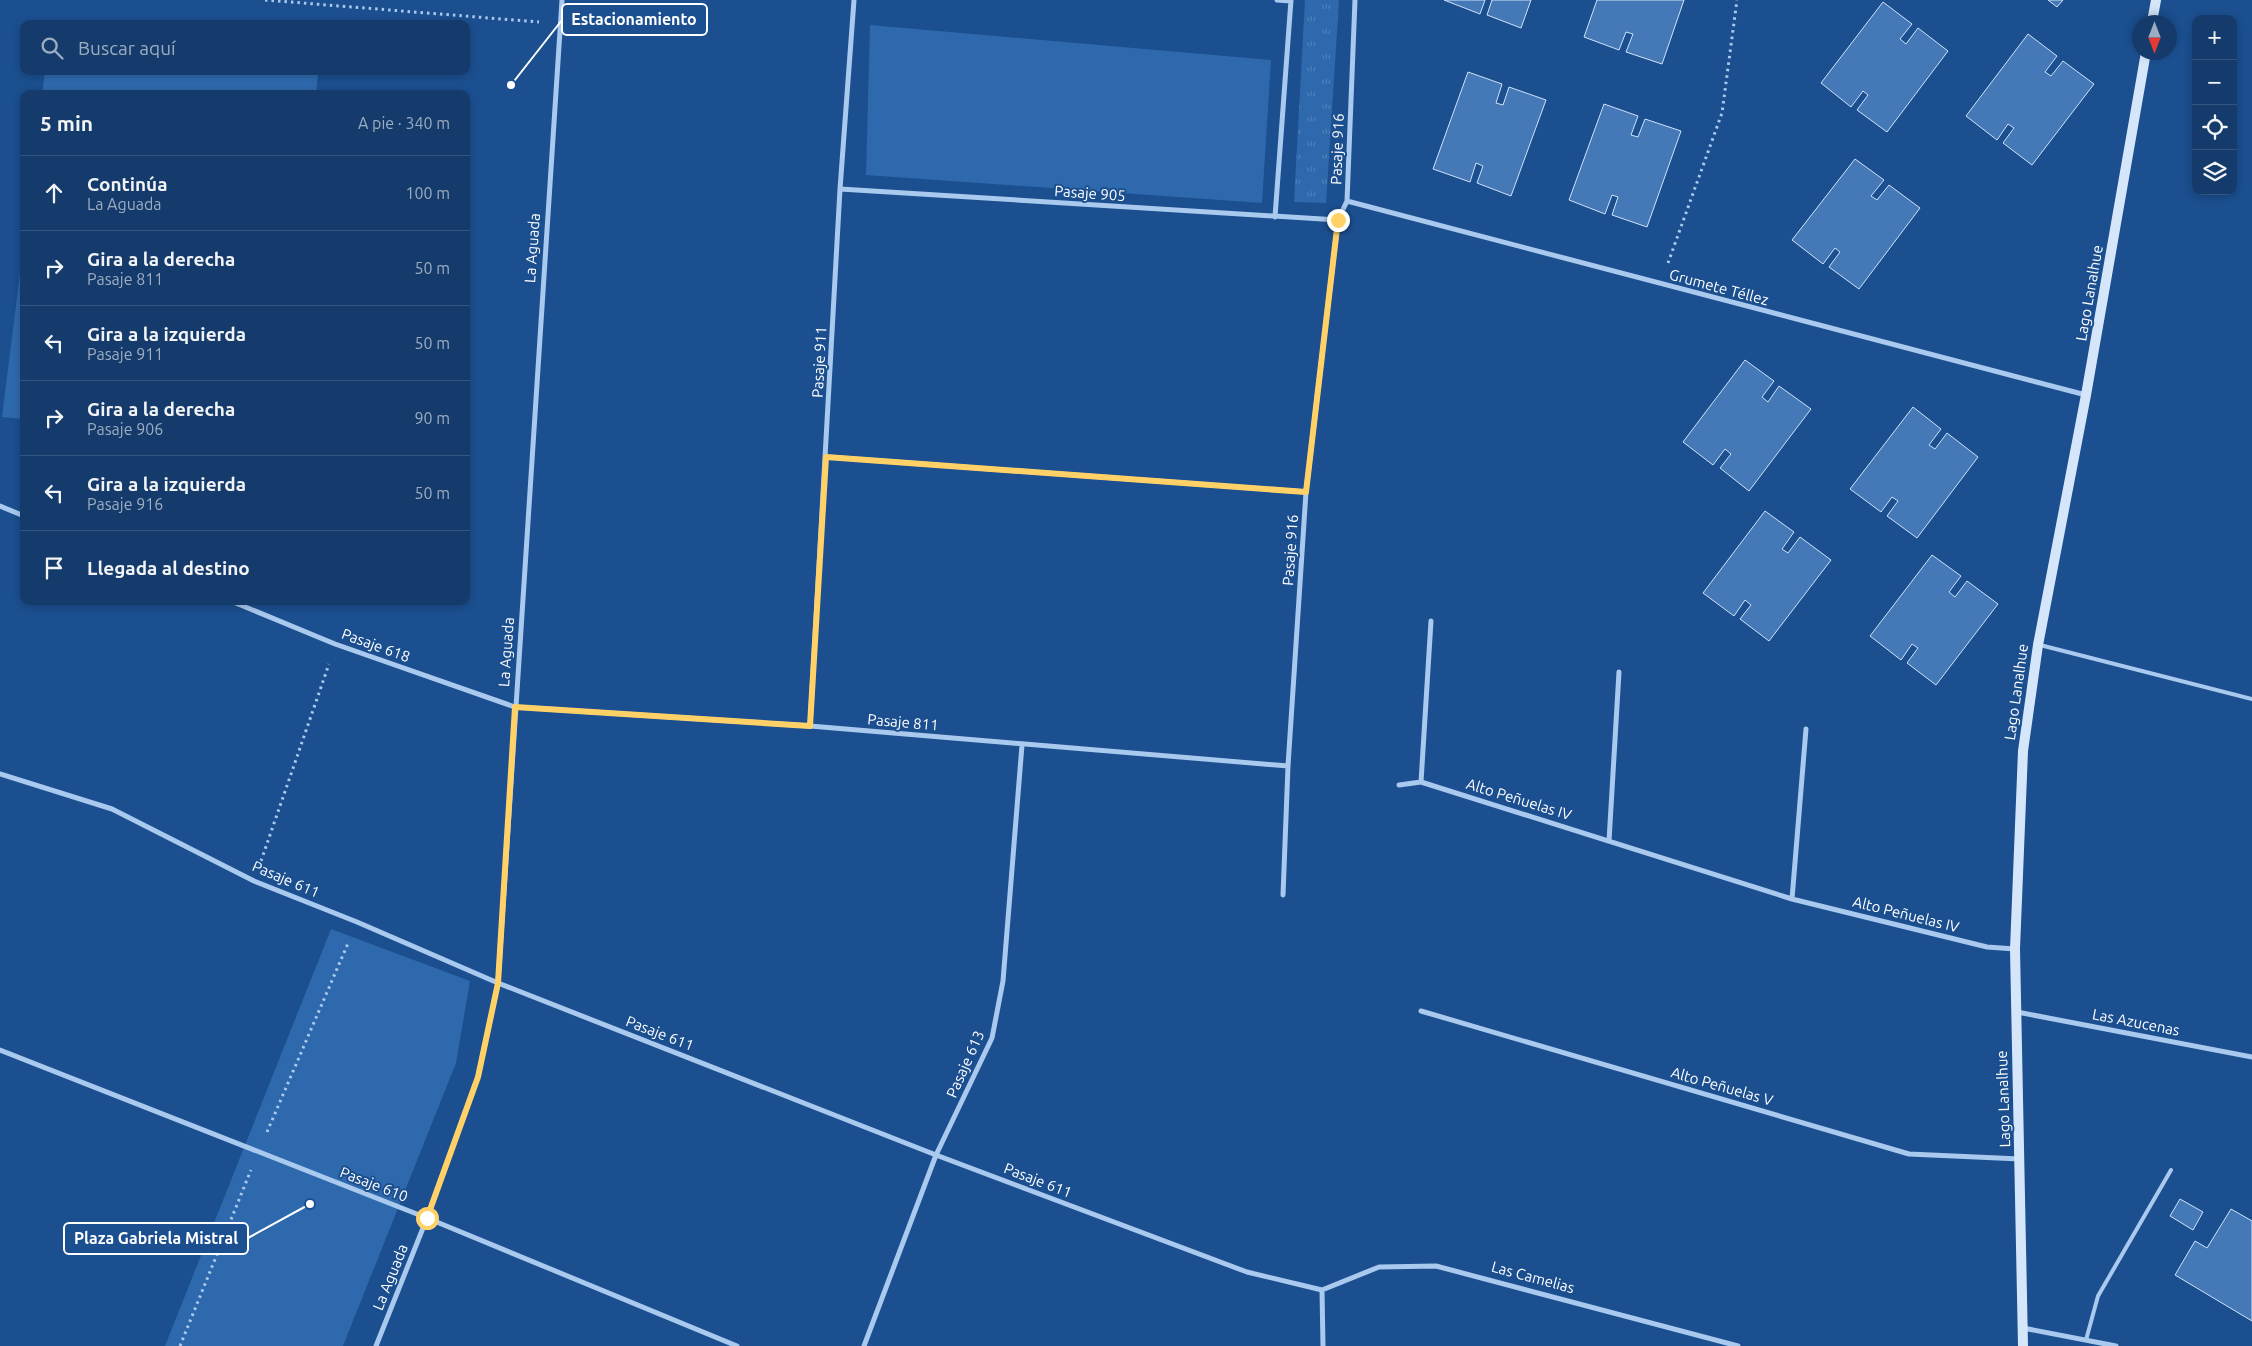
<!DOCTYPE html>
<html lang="es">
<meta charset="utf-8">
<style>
body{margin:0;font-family:Ubuntu,sans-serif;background:#1d4271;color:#f1f3f6}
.controls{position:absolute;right:15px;top:15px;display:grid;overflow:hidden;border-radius:10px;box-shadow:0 2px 8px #0003}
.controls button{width:45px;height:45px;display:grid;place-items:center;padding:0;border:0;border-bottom:1px solid #33557e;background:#143b6b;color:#f1f3f6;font:25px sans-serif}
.compass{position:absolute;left:2132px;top:15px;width:45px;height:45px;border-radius:50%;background:#143b6b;box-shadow:0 2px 8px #0003;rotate:180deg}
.stop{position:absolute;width:15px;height:15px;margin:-11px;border:4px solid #ffd166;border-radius:50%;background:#fff}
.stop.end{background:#ffd166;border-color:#fff;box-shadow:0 1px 5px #0008}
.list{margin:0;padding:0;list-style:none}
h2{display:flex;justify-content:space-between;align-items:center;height:65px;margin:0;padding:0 20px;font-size:21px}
h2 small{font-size:16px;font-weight:400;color:#9dadc1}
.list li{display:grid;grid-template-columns:32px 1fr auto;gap:15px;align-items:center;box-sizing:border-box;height:75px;padding:0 20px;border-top:1px solid #33557e}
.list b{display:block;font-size:19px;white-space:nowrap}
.list p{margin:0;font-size:16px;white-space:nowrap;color:#9dadc1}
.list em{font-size:16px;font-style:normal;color:#9dadc1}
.icon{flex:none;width:28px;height:28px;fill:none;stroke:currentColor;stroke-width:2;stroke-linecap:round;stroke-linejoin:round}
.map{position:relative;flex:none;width:2252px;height:1346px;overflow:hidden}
.search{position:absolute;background:#143b6b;box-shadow:0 2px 8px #0003;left:20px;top:20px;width:450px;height:55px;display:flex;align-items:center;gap:12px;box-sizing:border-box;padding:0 18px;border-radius:10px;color:#9dadc1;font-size:19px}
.panel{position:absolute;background:#143b6b;box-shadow:0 2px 8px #0003;left:20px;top:90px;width:450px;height:515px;border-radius:10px}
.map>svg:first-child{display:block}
</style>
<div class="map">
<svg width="2252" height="1346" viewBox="0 0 2252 1346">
<defs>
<pattern id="grass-tufts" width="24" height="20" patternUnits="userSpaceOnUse" patternTransform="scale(1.25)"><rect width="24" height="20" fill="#2e69ad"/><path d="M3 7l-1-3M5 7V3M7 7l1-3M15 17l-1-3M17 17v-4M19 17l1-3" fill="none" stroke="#4d80b9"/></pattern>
</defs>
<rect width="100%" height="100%" fill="#1b4f8f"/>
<path fill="url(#grass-tufts)" d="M 1305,0 L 1339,0 L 1326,203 L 1294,202 Z"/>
<path fill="#2e69ad" d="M 870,25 L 1271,60 L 1262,203 L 866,175 Z
M 45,71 L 292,71 L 318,74 L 316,94 L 42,94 Z
M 24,242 L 24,419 L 2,417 Z
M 331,929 L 470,981 L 456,1063 L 343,1346 L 165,1346 Z"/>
<path fill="#4478b7" stroke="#cfe3fa" d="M 1444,0 L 1485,0 L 1480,14 Z
M 1492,0 L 1531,0 L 1521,28 L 1487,15 Z
M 1597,0 L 1684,0 L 1662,64 L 1626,52 L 1633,34 L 1626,32 L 1619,50 L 1584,37 Z
M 2048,0 L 2063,0 L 2057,7 Z
M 1883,2 L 1912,24 L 1900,39 L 1906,44 L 1918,28 L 1948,51 L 1887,132 L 1857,110 L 1868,95 L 1863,91 L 1851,107 L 1821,83 Z
M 2028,34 L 2057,56 L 2045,72 L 2051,76 L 2063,61 L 2094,84 L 2032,165 L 2003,143 L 2014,128 L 2008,124 L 1997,140 L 1966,116 Z
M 1468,72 L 1502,84 L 1496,103 L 1503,105 L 1509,87 L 1546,100 L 1511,196 L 1477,183 L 1483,166 L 1476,163 L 1470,182 L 1433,169 Z
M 1604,104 L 1638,116 L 1631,135 L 1638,137 L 1645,119 L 1681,131 L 1647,227 L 1612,215 L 1618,197 L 1612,195 L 1605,214 L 1569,200 Z
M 1855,159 L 1884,180 L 1871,196 L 1877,200 L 1889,185 L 1920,208 L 1859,289 L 1829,267 L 1840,252 L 1835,248 L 1823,264 L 1792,240 Z
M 1745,360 L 1774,381 L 1762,397 L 1768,402 L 1779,386 L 1811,409 L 1749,491 L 1720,468 L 1731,454 L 1725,449 L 1713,465 L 1683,442 Z
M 1913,407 L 1941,429 L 1929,445 L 1935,449 L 1947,433 L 1978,457 L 1917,538 L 1887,516 L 1898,501 L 1892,497 L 1881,512 L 1850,489 Z
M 1765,511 L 1794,532 L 1782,549 L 1788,553 L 1800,537 L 1831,560 L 1769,641 L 1740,619 L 1751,605 L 1745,600 L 1734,616 L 1703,593 Z
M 1932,555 L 1961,576 L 1949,592 L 1955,597 L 1967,581 L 1998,604 L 1936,685 L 1907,663 L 1918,648 L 1912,644 L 1901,660 L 1870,636 Z
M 2180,1199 L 2203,1212 L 2193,1230 L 2170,1216 Z
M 2231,1209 L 2252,1221 L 2252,1321 L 2175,1275 L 2195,1241 L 2207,1248 Z"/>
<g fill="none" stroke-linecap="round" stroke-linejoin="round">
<path stroke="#a9c9ee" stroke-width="3" stroke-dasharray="2.5 4" stroke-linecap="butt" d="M 265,0 L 539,22
M 1668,263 L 1722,113 L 1737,0
M 261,861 L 329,664
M 267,1132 L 349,941
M 180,1346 L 251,1170"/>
<path stroke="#a9c9ee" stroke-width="4" d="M 2040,645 L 2252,699
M 2086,1340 L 2098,1296 L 2171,1170"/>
<path stroke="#a9c9ee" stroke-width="5" d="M 1277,0 L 1291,1
M 840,189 L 1338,220
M 1347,201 L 2086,395
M 1275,217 L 1291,0
M 827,457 L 1306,492
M 0,506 L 24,516
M 231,601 L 335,644 L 515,707 L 810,726 L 1288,766
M 810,726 L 840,189 L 854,0
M 0,774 L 112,809 L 254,881 L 357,922 L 498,983 L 936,1155 L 1247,1272 L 1322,1290
M 1421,782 L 1431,621
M 1399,785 L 1421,782 L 1792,899 L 1987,947 L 2015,949
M 1609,841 L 1619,672
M 1283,895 L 1288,766 L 1306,492 L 1338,220 L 1347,201 L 1355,0
M 1792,899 L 1806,729
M 1421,1011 L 1909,1154 L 2020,1159
M 2017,1012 L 2252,1057
M 0,1050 L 427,1218 L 737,1346
M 1322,1290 L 1379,1267 L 1436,1266 L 1738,1346
M 1322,1290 L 1323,1346
M 2023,1328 L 2116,1346
M 376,1346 L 427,1218 L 478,1077 L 498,983 L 562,0
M 864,1346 L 936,1155 L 992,1038 L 1003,981 L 1022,745"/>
<path stroke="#d6e6fa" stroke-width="10" d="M 2152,22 L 2156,0
M 2023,1346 L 2015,949 L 2023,751 L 2038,645 L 2086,395 L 2146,52"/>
</g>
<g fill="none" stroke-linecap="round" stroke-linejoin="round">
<path stroke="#ffd166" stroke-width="6" d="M 427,1218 L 478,1077 L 498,983 L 515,707 L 810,726 L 826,457 L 1306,492 L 1338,220"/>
</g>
<g text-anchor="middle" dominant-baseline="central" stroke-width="4" stroke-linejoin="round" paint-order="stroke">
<g font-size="15" fill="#fff" stroke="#1b4f8f">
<text transform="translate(1337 149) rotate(-88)">Pasaje 916</text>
<text transform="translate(1090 193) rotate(4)">Pasaje 905</text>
<text transform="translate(532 248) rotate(-86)">La Aguada</text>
<text transform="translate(1719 287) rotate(15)">Grumete Téllez</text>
<text transform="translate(2089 293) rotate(-80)">Lago Lanalhue</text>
<text transform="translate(819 362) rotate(-87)">Pasaje 911</text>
<text transform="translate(1290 550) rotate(-86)">Pasaje 916</text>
<text transform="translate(376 645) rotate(20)">Pasaje 618</text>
<text transform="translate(506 652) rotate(-86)">La Aguada</text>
<text transform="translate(2016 692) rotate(-82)">Lago Lanalhue</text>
<text transform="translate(903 722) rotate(5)">Pasaje 811</text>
<text transform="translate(1519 799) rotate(17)">Alto Peñuelas IV</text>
<text transform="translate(286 879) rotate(23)">Pasaje 611</text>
<text transform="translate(1906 914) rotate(14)">Alto Peñuelas IV</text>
<text transform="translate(2136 1022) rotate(11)">Las Azucenas</text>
<text transform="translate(660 1033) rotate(21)">Pasaje 611</text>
<text transform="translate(965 1064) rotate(-66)">Pasaje 613</text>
<text transform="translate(1722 1086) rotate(16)">Alto Peñuelas V</text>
<text transform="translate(2003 1099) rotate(-92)">Lago Lanalhue</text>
<text transform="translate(1038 1180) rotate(21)">Pasaje 611</text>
<text transform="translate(374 1184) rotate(21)">Pasaje 610</text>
<text transform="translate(390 1277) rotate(-68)">La Aguada</text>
<text transform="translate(1533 1277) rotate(15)">Las Camelias</text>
</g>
</g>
<path fill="none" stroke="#fff" stroke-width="2" d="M511 85L562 20M310 1204L248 1238"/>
<g fill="#fff" stroke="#1b4f8f" stroke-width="2">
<circle cx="511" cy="85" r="5"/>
<circle cx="310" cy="1204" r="5"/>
</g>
<g fill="#1b4f8f" stroke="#fff" stroke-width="2">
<rect x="562" y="4" width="145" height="31" rx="5"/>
<rect x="64" y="1223" width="184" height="31" rx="5"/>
</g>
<g font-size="16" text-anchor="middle" font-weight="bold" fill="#fff">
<text x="634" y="25">Estacionamiento</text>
<text x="156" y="1244">Plaza Gabriela Mistral</text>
</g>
</svg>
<div class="controls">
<button>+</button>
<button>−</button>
<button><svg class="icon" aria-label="locate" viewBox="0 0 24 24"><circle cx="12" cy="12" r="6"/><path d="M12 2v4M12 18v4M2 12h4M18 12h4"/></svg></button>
<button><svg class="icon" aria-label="layers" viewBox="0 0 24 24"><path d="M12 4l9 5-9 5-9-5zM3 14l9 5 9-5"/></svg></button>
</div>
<svg class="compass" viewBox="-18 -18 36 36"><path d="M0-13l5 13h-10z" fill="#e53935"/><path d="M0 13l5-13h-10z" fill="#9dadc1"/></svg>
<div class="stop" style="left:427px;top:1218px"></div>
<div class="stop end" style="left:1338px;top:220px"></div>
<div class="search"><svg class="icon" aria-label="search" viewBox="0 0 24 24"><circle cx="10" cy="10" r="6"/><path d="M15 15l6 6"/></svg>Buscar aquí</div>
<section class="panel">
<h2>5 min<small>A pie · 340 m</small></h2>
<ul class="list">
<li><svg class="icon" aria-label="ahead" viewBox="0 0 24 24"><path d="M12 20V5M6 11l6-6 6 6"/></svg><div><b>Continúa</b><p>La Aguada</p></div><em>100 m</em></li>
<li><svg class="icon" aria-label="right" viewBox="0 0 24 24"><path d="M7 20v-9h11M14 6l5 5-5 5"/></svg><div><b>Gira a la derecha</b><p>Pasaje 811</p></div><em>50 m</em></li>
<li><svg class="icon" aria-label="left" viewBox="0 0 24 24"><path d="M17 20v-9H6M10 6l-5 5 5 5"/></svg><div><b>Gira a la izquierda</b><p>Pasaje 911</p></div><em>50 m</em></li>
<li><svg class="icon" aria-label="right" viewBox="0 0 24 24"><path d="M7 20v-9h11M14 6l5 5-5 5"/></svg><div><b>Gira a la derecha</b><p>Pasaje 906</p></div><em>90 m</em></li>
<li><svg class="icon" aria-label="left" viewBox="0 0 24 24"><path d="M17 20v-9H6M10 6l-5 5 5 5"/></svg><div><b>Gira a la izquierda</b><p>Pasaje 916</p></div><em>50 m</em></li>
<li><svg class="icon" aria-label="arrive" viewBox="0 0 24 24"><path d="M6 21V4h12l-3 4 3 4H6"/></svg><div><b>Llegada al destino</b></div></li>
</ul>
</section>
</div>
